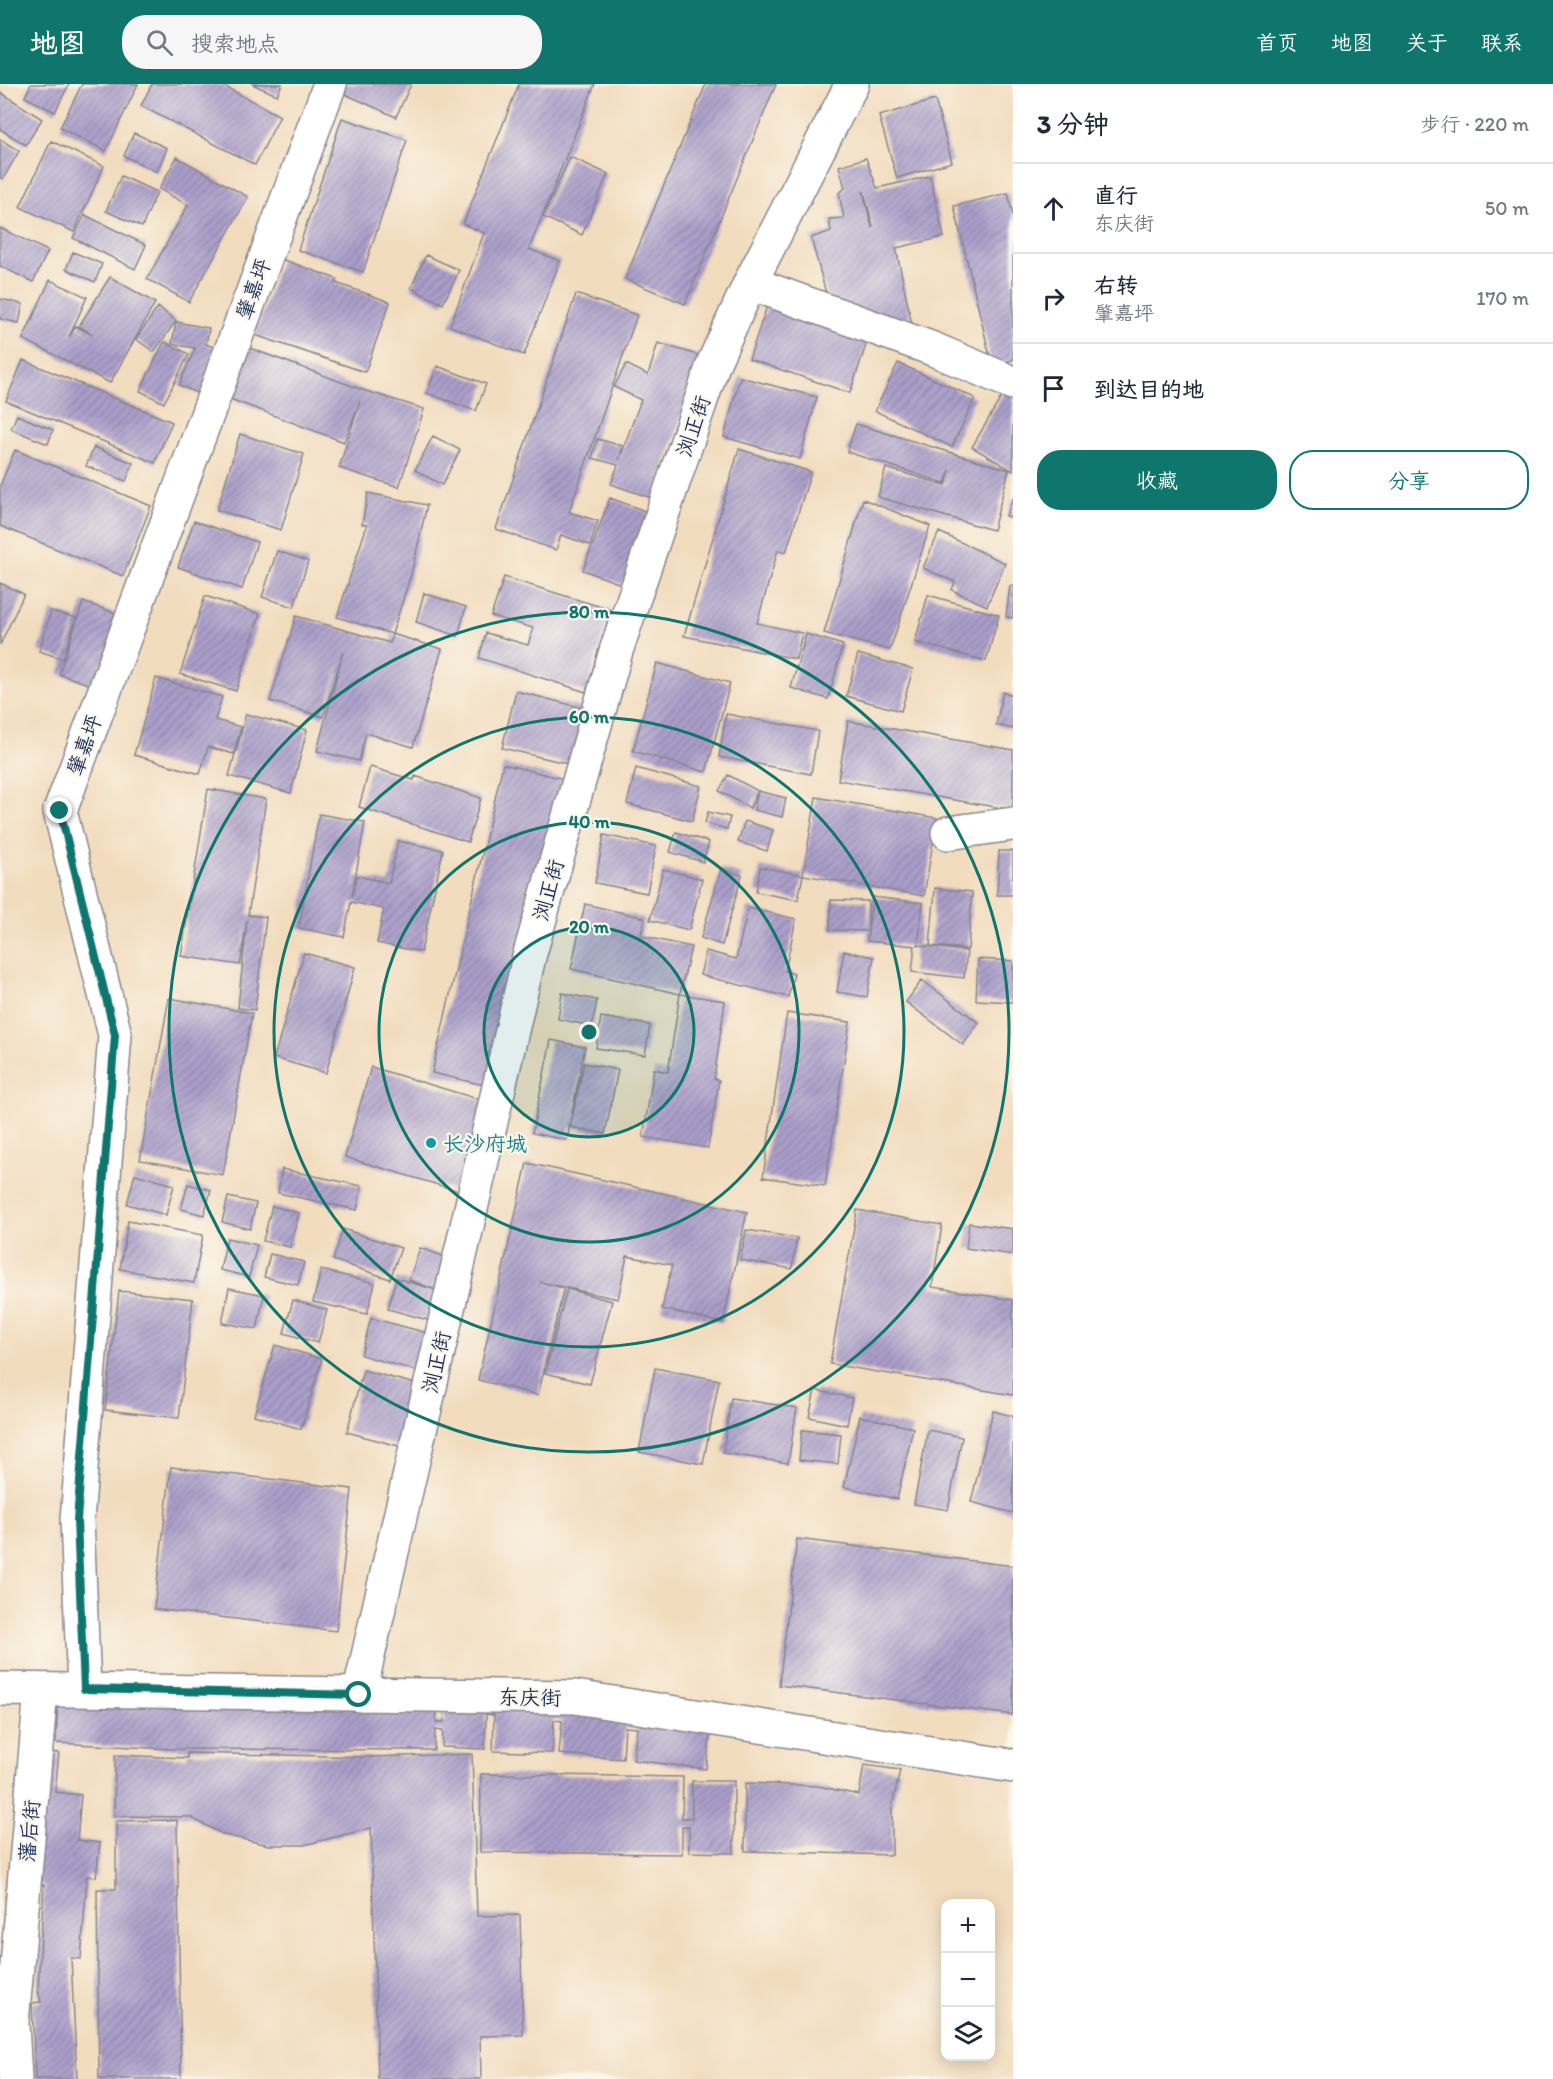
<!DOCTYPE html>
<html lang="zh">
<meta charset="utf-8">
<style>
body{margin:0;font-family:Itim,"LXGW WenKai TC",sans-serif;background:#f6f6f7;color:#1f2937}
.controls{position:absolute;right:18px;bottom:18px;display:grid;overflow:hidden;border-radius:12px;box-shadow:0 3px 15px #0003}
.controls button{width:54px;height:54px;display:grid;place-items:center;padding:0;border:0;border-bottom:2px solid #e0e1e3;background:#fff;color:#1f2937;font:30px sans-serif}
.stop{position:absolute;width:18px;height:18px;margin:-14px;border:4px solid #0f766e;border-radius:50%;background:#fff}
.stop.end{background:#0f766e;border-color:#fff;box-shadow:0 2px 6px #0008}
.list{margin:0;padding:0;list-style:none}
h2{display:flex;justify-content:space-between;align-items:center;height:78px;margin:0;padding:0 24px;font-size:26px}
h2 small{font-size:20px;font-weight:400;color:#747a83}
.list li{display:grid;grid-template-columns:39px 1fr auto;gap:18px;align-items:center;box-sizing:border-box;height:90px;padding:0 24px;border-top:2px solid #e0e1e3}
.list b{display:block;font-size:22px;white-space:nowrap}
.list p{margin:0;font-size:20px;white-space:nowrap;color:#747a83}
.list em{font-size:20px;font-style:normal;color:#747a83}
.actions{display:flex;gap:12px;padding:18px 24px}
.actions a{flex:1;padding:14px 0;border:2px solid #0f766e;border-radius:24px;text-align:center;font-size:21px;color:#0f766e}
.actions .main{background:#0f766e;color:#fff}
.icon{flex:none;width:33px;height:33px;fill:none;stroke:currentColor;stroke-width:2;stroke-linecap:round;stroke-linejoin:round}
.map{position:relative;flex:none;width:1013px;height:1995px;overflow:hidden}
header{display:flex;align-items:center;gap:36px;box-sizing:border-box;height:84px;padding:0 30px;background:#0f766e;color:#fff}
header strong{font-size:28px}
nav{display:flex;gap:33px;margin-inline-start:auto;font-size:21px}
.search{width:420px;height:54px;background:#f6f6f7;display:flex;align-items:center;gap:15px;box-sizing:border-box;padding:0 21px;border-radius:24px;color:#747a83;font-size:22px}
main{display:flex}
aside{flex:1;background:#fff}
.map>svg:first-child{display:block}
</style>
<header>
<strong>地图</strong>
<div class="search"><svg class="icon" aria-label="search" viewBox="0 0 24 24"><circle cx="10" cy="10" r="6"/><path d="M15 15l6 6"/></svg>搜索地点</div>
<nav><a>首页</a><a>地图</a><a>关于</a><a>联系</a></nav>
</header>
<main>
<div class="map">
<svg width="1013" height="1995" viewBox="0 0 1013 1995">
<defs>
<pattern id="building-hatch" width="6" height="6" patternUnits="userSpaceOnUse" patternTransform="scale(1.5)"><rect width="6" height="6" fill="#ac9fca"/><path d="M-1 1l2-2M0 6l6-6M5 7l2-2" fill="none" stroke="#8b82a7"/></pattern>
</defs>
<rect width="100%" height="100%" fill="#fbf7ec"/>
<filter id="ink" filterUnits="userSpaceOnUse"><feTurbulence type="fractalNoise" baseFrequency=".0167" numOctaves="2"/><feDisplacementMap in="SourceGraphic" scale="12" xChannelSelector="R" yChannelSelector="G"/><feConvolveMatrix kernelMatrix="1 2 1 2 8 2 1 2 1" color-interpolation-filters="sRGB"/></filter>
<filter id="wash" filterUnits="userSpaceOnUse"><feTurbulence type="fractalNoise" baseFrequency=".008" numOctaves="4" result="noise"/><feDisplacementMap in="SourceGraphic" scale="24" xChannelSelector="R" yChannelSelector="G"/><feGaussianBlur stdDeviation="1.35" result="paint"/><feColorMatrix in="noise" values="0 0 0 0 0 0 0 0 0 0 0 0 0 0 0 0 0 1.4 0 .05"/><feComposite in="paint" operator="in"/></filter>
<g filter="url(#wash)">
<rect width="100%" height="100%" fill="#f2dcbe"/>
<g id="blocks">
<path fill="url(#building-hatch)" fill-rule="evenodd" d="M 31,0 L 69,0 L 55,28 L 25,13 Z
M 82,0 L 138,0 L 106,67 L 60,44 Z
M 152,0 L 220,0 L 280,32 L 255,81 L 141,22 Z
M 252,0 L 282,0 L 277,11 Z
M 336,0 L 411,0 L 396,33 L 334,5 Z
M 519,0 L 595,0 L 529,165 L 560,177 L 524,271 L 450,242 L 484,149 L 463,140 Z
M 706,0 L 776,0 L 685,220 L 625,195 Z
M 0,8 L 42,35 L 26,61 L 0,45 Z
M 935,16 L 952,78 L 897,94 L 879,32 Z
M 342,34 L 407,56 L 363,188 L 298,166 Z
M 134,49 L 167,64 L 157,88 L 124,72 Z
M 0,55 L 19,67 L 3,95 L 0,93 Z
M 51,57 L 104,82 L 74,148 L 20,123 Z
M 177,73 L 248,113 L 189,218 L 147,195 L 188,121 L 159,105 Z
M 570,73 L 608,90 L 582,151 L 543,133 Z
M 866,74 L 877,104 L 930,92 L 944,153 L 896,164 L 915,255 L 827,213 L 811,154 L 831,147 L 829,135 L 844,134 L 839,109 L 845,104 L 839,82 ZM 863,108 L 864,108 L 873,143 L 872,143 Z
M 121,92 L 157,108 L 142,143 L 106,127 Z
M 1008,109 L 1013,131 L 1013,276 L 992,281 L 954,122 Z
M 85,131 L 146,161 L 135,185 L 73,154 Z
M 0,144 L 48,167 L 33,198 L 0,182 Z
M 73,168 L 102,180 L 95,198 L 66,185 Z
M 426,171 L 459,186 L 443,220 L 411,204 Z
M 281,175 L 337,195 L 336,199 L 390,218 L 365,288 L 255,251 Z
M 110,193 L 155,219 L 110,299 L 23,255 L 50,196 L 87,213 L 69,253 L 76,242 L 93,251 L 79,242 Z
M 576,210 L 637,231 L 569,428 L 598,437 L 590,461 L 561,451 L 556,466 L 496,445 Z
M 0,215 L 23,220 L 19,239 L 0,235 Z
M 768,219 L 868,255 L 850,309 L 749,275 Z
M 158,223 L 176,237 L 154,268 L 136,255 Z
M 176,238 L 209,244 L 206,260 L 220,266 L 201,311 L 179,301 L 195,264 L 172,260 Z
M 164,258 L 189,270 L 164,319 L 140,307 Z
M 658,259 L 701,272 L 654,415 L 611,400 L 618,381 L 592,374 L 597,355 L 623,362 L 619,376 L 641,316 L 614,303 L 626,280 L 648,291 Z
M 244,262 L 363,306 L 424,325 L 399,403 L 339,384 L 360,317 L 344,358 L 225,313 Z
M 23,276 L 172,338 L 155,379 L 6,317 Z
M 898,279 L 975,314 L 952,363 L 875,327 Z
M 437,282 L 486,300 L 476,327 L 427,309 Z
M 740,293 L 817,313 L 800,375 L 724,353 Z
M 1006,305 L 1013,309 L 1013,387 L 972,363 Z
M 17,331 L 53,346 L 48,360 L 11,345 Z
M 856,340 L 1009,386 L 993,446 L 878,413 L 886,384 L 946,401 L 950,386 L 945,399 L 847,368 Z
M 240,350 L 304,370 L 281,446 L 217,426 Z
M 433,352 L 460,366 L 442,401 L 415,386 Z
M 94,363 L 133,379 L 126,397 L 86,382 Z
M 739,365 L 811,388 L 786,468 L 778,466 L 757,539 L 802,549 L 796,575 L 684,552 Z
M 15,366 L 151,422 L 123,492 L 0,442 L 0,402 Z
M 368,409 L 427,421 L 412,487 L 392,550 L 337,533 L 367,441 L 362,440 Z
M 610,414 L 653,430 L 626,502 L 583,486 Z
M 1013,414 L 1013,434 L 1006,432 Z
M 863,415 L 930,442 L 890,566 L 824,549 Z
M 194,437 L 257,458 L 242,505 L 178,483 Z
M 939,448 L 1005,479 L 987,522 L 952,506 L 955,498 L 923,484 Z
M 277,467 L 308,477 L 294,523 L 262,513 Z
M 504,493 L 611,526 L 586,608 L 479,574 L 486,549 L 528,561 L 533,544 L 491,532 Z
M 0,499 L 24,510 L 0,561 Z
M 1010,502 L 1013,502 L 1013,534 L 1006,533 Z
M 424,509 L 466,523 L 458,552 L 416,538 Z
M 928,511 L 999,531 L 986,577 L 915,558 Z
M 205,512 L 260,530 L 236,607 L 180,590 Z
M 83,518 L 121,531 L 97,603 L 59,590 Z
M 51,527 L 76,534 L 63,575 L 39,567 Z
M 296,532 L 390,559 L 392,550 L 442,565 L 413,663 L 366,649 L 359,677 L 317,667 L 343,568 L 323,633 L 270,617 Z
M 806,550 L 843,561 L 828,615 L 791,604 Z
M 858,570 L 913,585 L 901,627 L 846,612 Z
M 657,579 L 730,599 L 706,688 L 633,667 Z
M 156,594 L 222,613 L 215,636 L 241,643 L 234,670 L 208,663 L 200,690 L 134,671 Z
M 516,607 L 587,625 L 574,681 L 502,664 Z
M 1003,608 L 1013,611 L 1013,645 L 996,641 Z
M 246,630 L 307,646 L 291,709 L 229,692 Z
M 726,630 L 818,647 L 811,690 L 719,673 Z
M 848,637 L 1013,666 L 1013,726 L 838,696 Z
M 503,680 L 564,695 L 493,1003 L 432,989 Z
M 370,683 L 414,696 L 415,692 L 481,714 L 468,758 L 359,723 Z
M 636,684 L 701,702 L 692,737 L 627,720 Z
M 728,691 L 758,707 L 750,724 L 719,707 Z
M 208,705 L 266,715 L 248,831 L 266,833 L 255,926 L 238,924 L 247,836 L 240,881 L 181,872 Z
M 758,707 L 786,714 L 782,733 L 754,726 Z
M 816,713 L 937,734 L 924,812 L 803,791 Z
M 708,728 L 730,733 L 727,745 L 705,739 Z
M 319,730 L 365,738 L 352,813 L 357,792 L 389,799 L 398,757 L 443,766 L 421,868 L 377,859 L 384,825 L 351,818 L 344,853 L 299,844 Z
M 745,737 L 773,746 L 767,767 L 738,758 Z
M 676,748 L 709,758 L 703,778 L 670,768 Z
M 604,751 L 656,762 L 647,809 L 595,799 Z
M 999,767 L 1013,767 L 1013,811 L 997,811 Z
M 760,783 L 803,791 L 798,816 L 756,808 Z
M 663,785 L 702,795 L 689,846 L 650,836 Z
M 721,785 L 742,791 L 722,861 L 701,854 Z
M 935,804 L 972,808 L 968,865 L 930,862 Z
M 872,813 L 923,819 L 918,861 L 967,867 L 964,894 L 912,888 L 915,862 L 867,857 Z
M 831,816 L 868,817 L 868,847 L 830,846 Z
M 585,820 L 645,834 L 641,852 L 691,863 L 680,910 L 725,917 L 714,995 L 719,996 L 708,1064 L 643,1053 L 654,985 L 668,988 L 680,910 L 571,885 Z
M 748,824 L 796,835 L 785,887 L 794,890 L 788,913 L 700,891 L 706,867 L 736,875 Z
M 844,867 L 874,873 L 867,913 L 837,908 Z
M 304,869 L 355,883 L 326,989 L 274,974 Z
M 978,875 L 1013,877 L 1013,918 L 976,916 Z
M 922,896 L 979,939 L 963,961 L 906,918 Z
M 562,909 L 597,916 L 592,942 L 558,935 Z
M 169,914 L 252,929 L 223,1091 L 140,1076 Z
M 787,929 L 850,938 L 825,1102 L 763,1093 Z
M 601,933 L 650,941 L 645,971 L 596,964 Z
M 551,956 L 585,963 L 567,1056 L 532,1049 Z
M 584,979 L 618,986 L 605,1050 L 570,1043 Z
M 371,983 L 488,1018 L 462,1108 L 345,1073 Z
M 527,1079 L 747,1128 L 723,1239 L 662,1225 L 672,1181 L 627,1172 L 618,1215 L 540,1198 L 564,1204 L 538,1311 L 478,1296 Z
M 282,1085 L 362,1102 L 357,1126 L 278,1109 Z
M 135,1090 L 174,1101 L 166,1131 L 127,1120 Z
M 188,1100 L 211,1106 L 204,1131 L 181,1125 Z
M 228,1113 L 256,1119 L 250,1145 L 222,1138 Z
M 272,1122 L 299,1129 L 290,1163 L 263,1157 Z
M 857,1126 L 942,1141 L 932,1203 L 1013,1216 L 1013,1311 L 830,1280 Z
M 128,1137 L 203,1151 L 194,1199 L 120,1185 Z
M 969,1139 L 1013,1145 L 1013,1171 L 966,1164 Z
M 343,1145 L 401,1164 L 390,1195 L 333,1176 Z
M 746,1146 L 797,1154 L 792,1185 L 740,1176 Z
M 227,1154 L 257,1161 L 249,1193 L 220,1186 Z
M 420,1164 L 452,1175 L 435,1238 L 388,1225 L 396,1194 L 436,1206 L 409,1196 Z
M 270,1170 L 304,1178 L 298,1201 L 264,1193 Z
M 321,1186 L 375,1199 L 367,1230 L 313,1218 Z
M 229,1204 L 264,1211 L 257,1245 L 222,1239 Z
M 567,1205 L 612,1217 L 590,1300 L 545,1289 Z
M 119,1207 L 193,1215 L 179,1334 L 105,1326 Z
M 293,1216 L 327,1226 L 318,1259 L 284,1249 Z
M 371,1234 L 435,1251 L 424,1289 L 361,1271 Z
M 275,1261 L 322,1275 L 301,1345 L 254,1331 Z
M 655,1284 L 719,1296 L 703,1380 L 639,1368 Z
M 363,1286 L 423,1302 L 406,1364 L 347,1348 Z
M 815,1306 L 852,1314 L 847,1341 L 809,1333 Z
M 731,1314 L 797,1324 L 788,1379 L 723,1369 Z
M 993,1327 L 1013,1332 L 1013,1429 L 971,1418 Z
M 860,1332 L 913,1344 L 897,1415 L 844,1403 Z
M 802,1346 L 841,1350 L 838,1380 L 799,1376 Z
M 928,1346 L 962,1353 L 948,1426 L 914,1420 Z
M 171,1383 L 352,1405 L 336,1547 L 154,1525 Z
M 797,1455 L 1013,1482 L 1013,1631 L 779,1601 Z
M 58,1616 L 437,1625 L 436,1638 L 444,1638 L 445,1622 L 554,1627 L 711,1645 L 706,1685 L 633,1676 L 637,1644 L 625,1643 L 623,1675 L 559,1670 L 562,1637 L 554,1636 L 552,1669 L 493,1667 L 494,1631 L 486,1630 L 485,1665 L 442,1663 L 443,1647 L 435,1646 L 434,1666 L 172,1665 L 56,1659 Z
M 47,1668 L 59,1669 L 55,1708 L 81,1711 L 77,1756 L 100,1759 L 96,1793 L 87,1792 L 81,1875 L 71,1874 L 77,1995 L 35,1995 L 32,1919 L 41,1918 L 38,1906 L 44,1801 L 32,1799 Z
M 187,1669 L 369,1673 L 472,1670 L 477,1832 L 520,1831 L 523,1951 L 480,1952 L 481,1995 L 378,1995 L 371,1744 L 304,1761 L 269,1761 L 224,1751 L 190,1733 L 114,1732 L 115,1671 L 187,1674 Z
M 864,1681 L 900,1686 L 892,1723 L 892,1771 L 745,1767 L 745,1699 L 818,1702 L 859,1711 Z
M 481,1690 L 683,1693 L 682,1734 L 692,1734 L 692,1697 L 734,1697 L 734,1769 L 689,1768 L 689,1743 L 682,1743 L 682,1770 L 480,1768 Z
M 177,1736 L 181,1995 L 99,1995 L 97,1805 L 116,1805 L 116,1737 Z"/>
</g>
</g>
<g filter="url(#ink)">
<use href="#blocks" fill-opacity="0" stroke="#86868e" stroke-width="1.5"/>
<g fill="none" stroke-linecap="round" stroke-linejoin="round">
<g stroke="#86868e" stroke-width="36">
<path id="minor" d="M 750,199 L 933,265 L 1013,299
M 948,749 L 1013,740
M 0,1605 L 575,1613 L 1013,1682
M 84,1605 L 77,1436 L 115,951 L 60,727 L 330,0
M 359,1611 L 529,873 L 616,567 L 714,278 L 750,199 L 852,0
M 15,1995 L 12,1939 L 41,1606"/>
</g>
<use href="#minor" stroke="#fff" stroke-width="33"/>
</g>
</g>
<g fill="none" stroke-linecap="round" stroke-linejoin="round" filter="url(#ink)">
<path stroke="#0f766e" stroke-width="8" d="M 60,727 L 115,951 L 77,1436 L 84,1605 L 359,1611"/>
</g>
<circle cx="589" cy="948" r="105" fill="#0f766e" fill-opacity=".12"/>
<g fill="none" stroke="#0f766e" stroke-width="3">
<circle cx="589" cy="948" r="105"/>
<circle cx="589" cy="948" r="210"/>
<circle cx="589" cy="948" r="315"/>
<circle cx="589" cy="948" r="420"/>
</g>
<circle fill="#0f9aa8" stroke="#fbf7ec" stroke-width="2" cx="431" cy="1059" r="6"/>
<g text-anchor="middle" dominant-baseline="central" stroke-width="4.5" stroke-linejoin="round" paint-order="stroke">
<g font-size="21" fill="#1b2f5e" stroke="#fbf7ec">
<text transform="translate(253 205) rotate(-70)">肇嘉坪</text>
<text transform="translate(693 342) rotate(-71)">浏正街</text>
<text transform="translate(84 661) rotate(-70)">肇嘉坪</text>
<text transform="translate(548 806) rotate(-74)">浏正街</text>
<text transform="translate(436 1278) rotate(-77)">浏正街</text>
<text transform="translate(530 1613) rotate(1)">东庆街</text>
<text transform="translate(29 1747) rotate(-85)">藩后街</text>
</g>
<g font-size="21" fill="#0d838f" stroke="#fbf7ec" text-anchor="start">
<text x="443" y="1059">长沙府城</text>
</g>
</g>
<circle cx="589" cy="948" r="9" fill="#0f766e" stroke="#fbf7ec" stroke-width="3"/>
<g font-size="18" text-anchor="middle" font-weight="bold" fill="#0f766e" stroke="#fbf7ec" stroke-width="4.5" stroke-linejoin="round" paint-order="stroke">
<text x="589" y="534">80 m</text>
<text x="589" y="639">60 m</text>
<text x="589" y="744">40 m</text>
<text x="589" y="849">20 m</text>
</g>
</svg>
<div class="controls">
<button>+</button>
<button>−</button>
<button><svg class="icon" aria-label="layers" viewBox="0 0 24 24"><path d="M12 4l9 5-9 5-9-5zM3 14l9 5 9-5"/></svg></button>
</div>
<div class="stop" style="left:359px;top:1611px"></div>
<div class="stop end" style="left:60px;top:727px"></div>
</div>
<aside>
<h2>3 分钟<small>步行 · 220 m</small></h2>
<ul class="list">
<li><svg class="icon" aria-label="ahead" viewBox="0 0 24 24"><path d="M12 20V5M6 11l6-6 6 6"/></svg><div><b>直行</b><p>东庆街</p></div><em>50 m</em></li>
<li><svg class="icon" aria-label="right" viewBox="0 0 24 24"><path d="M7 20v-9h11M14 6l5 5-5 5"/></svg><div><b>右转</b><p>肇嘉坪</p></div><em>170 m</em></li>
<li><svg class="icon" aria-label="arrive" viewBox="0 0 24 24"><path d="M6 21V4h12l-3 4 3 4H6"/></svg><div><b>到达目的地</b></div></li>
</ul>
<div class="actions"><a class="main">收藏</a><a>分享</a></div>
</aside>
</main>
